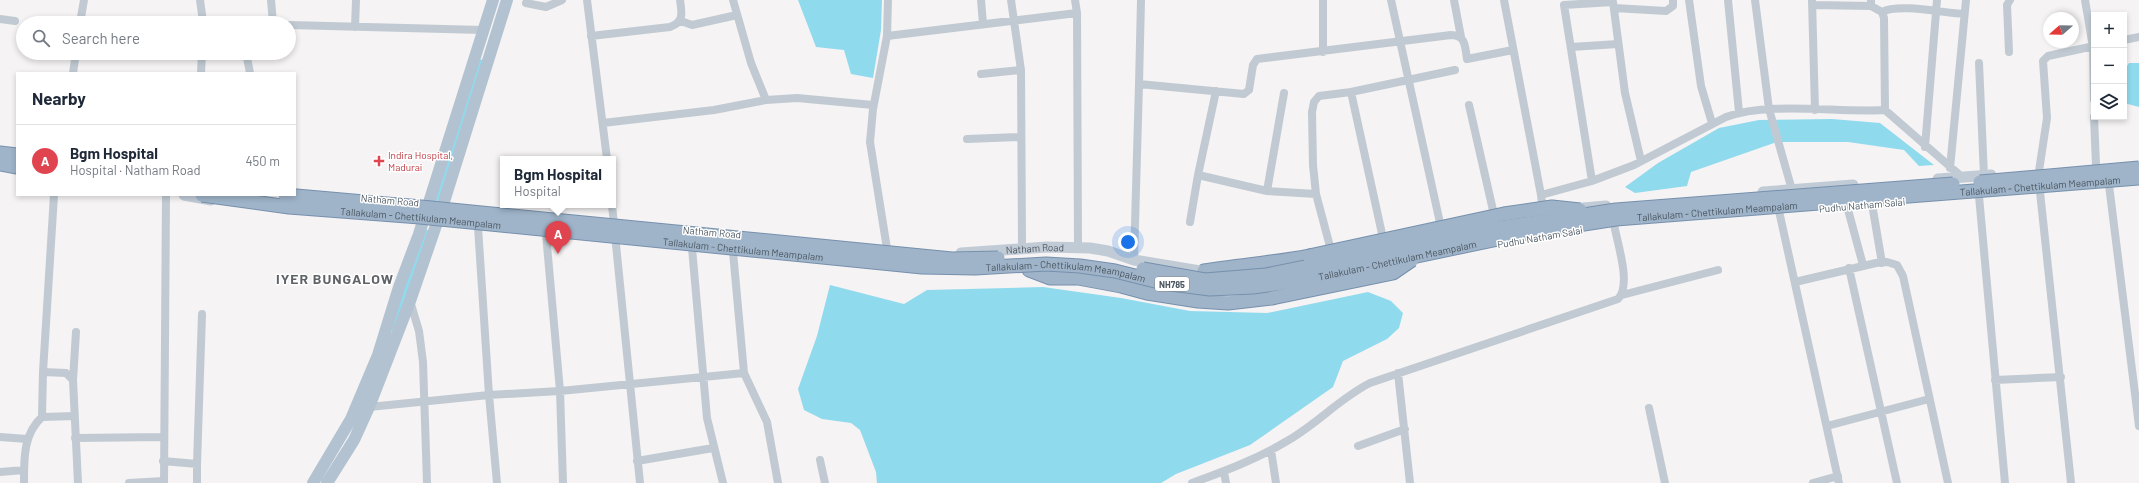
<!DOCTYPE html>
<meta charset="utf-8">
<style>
body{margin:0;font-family:Barlow,sans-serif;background:#f2f2f3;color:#1f2937}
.controls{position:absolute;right:12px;top:12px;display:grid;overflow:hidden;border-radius:0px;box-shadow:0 2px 6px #0003}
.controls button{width:36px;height:36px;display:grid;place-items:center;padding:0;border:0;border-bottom:1px solid #e0e1e3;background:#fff;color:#1f2937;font:20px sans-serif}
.compass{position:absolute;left:2043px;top:12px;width:36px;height:36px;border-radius:50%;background:#fff;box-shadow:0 2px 6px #0003;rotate:250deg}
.you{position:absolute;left:1128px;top:242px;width:14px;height:14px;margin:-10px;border:3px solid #fff;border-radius:50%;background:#1a73e8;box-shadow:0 0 0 6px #1a73e833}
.badge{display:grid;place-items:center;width:26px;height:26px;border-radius:50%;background:#ea580c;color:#fff;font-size:13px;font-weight:700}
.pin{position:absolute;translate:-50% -33px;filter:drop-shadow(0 1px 2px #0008)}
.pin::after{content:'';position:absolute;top:21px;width:14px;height:12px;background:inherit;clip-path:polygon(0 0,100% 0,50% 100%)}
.popup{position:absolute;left:500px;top:156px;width:116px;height:52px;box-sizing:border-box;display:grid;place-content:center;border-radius:0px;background:#fff;filter:drop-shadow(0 1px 3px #0005);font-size:13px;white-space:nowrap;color:#747a83}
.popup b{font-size:15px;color:#1f2937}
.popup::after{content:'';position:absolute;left:50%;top:100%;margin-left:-8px;border:8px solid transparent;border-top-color:#fff}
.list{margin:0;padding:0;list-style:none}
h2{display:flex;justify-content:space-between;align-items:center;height:52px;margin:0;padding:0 16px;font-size:17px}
h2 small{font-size:13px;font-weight:400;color:#747a83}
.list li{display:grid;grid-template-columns:26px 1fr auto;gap:12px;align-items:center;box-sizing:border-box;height:72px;padding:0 16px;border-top:1px solid #e0e1e3}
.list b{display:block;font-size:15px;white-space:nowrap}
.list p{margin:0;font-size:13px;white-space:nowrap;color:#747a83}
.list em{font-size:13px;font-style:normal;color:#747a83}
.icon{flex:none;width:22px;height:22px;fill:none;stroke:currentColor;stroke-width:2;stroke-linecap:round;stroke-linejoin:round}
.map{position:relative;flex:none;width:2139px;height:483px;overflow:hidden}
.search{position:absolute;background:#fff;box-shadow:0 2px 6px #0003;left:16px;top:16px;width:280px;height:44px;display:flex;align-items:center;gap:10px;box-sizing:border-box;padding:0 14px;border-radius:22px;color:#747a83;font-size:15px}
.panel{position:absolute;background:#fff;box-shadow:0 2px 6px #0003;left:16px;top:72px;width:280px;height:124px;border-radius:0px}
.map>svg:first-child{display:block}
</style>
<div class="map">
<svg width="2139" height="483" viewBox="0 0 2139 483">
<rect width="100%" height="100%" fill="#f5f3f3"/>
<path fill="#90daee" d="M 798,0 L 882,0 L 881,30 L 873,78 L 851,74 L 844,50 L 816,47 Z
M 2129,63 L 2139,63 L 2139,107 L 2124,103 L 2124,71 Z
M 1832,119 L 1880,123 L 1934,165 L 1919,166 L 1904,150 L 1848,142 L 1781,142 L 1774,143 L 1691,172 L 1687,186 L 1635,193 L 1625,187 L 1658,163 L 1719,128 L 1759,120 Z
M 830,285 L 904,304 L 927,290 L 1043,287 L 1121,298 L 1190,311 L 1267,313 L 1368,292 L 1391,301 L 1403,313 L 1399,328 L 1387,339 L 1343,361 L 1333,387 L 1250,445 L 1176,474 L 1161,483 L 877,483 L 876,472 L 860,430 L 851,423 L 822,419 L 804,410 L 798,389 L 817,336 Z"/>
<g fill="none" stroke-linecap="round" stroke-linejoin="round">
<path stroke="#90daee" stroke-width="9" d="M 436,197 L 441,191 L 458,131 L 481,64
M 394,326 L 426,234"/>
<g stroke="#7690ad" stroke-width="15">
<path id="trunk" d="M 0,153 L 17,155
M 0,164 L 17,167
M 1029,270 L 1050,278 L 1078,278 L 1121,286 L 1147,293 L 1198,301 L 1228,303 L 1272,298
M 1204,271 C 1239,265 1274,263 1309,256"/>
</g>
<path stroke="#c1cad2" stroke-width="8" d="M 200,0 L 203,22 L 240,23
M 271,0 L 273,23
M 587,0 L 607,159
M 733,0 L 751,63 L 766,100
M 981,0 L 983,24
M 1011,0 L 1021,70 L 1022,248
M 1391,0 L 1442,232
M 1454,0 L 1461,37
M 1504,0 L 1541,195
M 1689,0 L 1701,86 L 1712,123
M 1728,0 L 1739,112
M 1755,0 L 1769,109 L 1792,190
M 1812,0 L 1815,110
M 1871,0 L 1871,6 L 1882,12 L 1884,18 L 1885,110
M 2085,0 L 2093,47 L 2094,100
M 526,3 L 546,7 L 562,0
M 1812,5 L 1871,6
M 1614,8 L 1666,11 L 1673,6 L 1673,0
M 1882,12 C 1899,3 1943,13 1964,14
M 1077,13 L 1078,247
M 0,19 L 15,21
M 681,21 L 692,25 L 737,15
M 80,23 L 84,0
M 289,25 L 483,30
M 355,27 L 356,0
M 591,36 L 670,27 C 684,22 682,13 680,0
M 887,36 L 888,0
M 2124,40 L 2139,37
M 1571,47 L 1618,44
M 1323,52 L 1323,0
M 2009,52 L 2007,5 L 2010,0
M 246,53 L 250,73
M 1979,63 L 1984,176
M 73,73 L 76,53
M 201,73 L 202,53
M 981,74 L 1021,70
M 1139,84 L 1141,0
M 1216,91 L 1198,175 L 1267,191 L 1284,93
M 1469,105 L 1495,219
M 2094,117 L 2096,165
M 603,123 L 714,110 L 766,100 L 797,98 L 873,105
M 967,139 L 1021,137
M 1925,147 L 1937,0
M 1950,168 L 1966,0
M 2039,171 L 2047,118 L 2043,61 L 2048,56 L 2094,46
M 1592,181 L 1634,165 L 1726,117 C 1770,101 1837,113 1885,110 L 1962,177
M 2109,185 L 2139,426
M 1267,191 L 1316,194
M 2040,192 L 2071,483
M 54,195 L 43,372 L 66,373 L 73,380 L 78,483
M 1979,196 L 2005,483
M 1872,204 L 1882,263
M 612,205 L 640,483
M 1847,206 L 1863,265
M 1543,211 L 1541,195 L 1592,181 L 1564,5 L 1613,2 L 1625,93 L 1641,161
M 1779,211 L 1839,483
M 1190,222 L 1198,175
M 478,227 L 489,395 L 497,483
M 546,234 L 560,391 L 563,483
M 1384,243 L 1351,92 L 1455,70
M 692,248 L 707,418 L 723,483
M 733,252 L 744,373
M 1332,254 L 1316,194 L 1313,165 L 1312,112 L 1314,102 L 1319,96 L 1351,92
M 888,255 L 870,142 L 873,109 L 887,36 L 1077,13 L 1075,0
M 1134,260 L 1139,84 L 1244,94 L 1249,90 L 1253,65 L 1257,59 L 1451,35 C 1466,35 1465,47 1467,59 L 1513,50
M 1849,268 L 1897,483
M 1795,282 L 1876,263 L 1887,262 L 1897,265 L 1903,276 L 1948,483
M 1622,295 L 1718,270
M 410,301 L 419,331 L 423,362 L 427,483
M 1398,373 L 1410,483
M 73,380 L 76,332
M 1995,380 L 2061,377
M 369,407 L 489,395 L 560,391 L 744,373 L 767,422 L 778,483
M 1649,408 L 1665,483
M 42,417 L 43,372
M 1827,426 L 1929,399
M 0,437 L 27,439
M 75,438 L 163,437
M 1358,446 L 1405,429
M 1271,450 L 1276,483
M 820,460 L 825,483
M 163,461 L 197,464 L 197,483
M 637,461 L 713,448
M 197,464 L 202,314
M 0,472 L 24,470
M 1224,472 L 1226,483
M 24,483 C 24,460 23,434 42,417 L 74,416
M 129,483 L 164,481
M 164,483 L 166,195
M 1192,483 C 1225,471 1257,459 1287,441 C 1317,424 1340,398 1370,383 L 1618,299 C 1632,285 1617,243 1614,224
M 1813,483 L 1838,476"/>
<g stroke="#c1cbd6" stroke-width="11">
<path d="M 1938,179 L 1991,175"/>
<path d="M 1763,192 L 1853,185"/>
<path d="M 184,195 L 211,200"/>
<path d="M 1572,209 L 1606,206"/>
<path id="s1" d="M 961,253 L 1047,247 L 1090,248 L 1108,251 L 1134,260 L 1212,273"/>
<path d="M 1216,294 L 1236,295 L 1259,292"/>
</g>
<path stroke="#b3c2d1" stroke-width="12" d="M 313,483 L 351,419 L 378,355 L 399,287 L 419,234 L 493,0
M 327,483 L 354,440 L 369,407 L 410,301 L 443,205 L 507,0"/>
<use href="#trunk" stroke="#9fb4c9" stroke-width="13"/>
<g stroke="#7690ad" stroke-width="15" stroke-linecap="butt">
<g id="trunk-bridge">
<path d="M 1980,182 L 2139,168"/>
<path id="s2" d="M 202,195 L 289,207 L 420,217 L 922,267 L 975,268 L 1046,264 L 1080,266 L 1115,271 L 1163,283 L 1210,289 L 1253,287 L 1303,280 L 1526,233 L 1616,219 L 2139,178"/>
<path d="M 285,195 L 421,207 L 952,259 L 998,258"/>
<path d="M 1309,256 L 1504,214 L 1552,207 L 1580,210"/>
<path d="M 1143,269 L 1205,280 L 1266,275 L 1486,230 L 1616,210 L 1953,184"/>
<path d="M 1272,298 L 1393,273 L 1412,260"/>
</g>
</g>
<use href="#trunk-bridge" stroke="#9fb4c9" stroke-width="13"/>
</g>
<path fill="#e0444e" stroke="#fff" stroke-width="1.5" d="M377 155h4v4h4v4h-4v4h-4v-4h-4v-4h4z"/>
<g text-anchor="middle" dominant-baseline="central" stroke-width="3" stroke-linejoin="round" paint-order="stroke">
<rect fill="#fff" stroke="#808990" stroke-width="1" x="1155" y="277" width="34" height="14" rx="3"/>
<g font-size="9" font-weight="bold" fill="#4a5661">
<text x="1172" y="284">NH785</text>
</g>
<g font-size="10" fill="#be3a42" stroke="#fff" text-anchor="start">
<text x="388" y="155">Indira Hospital,<tspan x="388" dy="12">Madurai</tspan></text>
</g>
<g font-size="10" fill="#4a5661" stroke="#fff">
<text stroke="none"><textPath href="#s2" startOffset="1852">Tallakulam - Chettikulam Meampalam</textPath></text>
<text transform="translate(390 200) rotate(5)">Natham Road</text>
<text transform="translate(1862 205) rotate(-5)">Pudhu Natham Salai</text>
<text stroke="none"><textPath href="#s2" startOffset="1528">Tallakulam - Chettikulam Meampalam</textPath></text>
<text stroke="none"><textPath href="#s2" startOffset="220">Tallakulam - Chettikulam Meampalam</textPath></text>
<text transform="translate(712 232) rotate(5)">Natham Road</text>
<text transform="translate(1540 237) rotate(-10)">Pudhu Natham Salai</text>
<text stroke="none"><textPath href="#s1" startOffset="74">Natham Road</textPath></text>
<text stroke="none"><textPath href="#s2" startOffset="544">Tallakulam - Chettikulam Meampalam</textPath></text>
<text stroke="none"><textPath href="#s2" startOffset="1204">Tallakulam - Chettikulam Meampalam</textPath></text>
<text stroke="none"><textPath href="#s2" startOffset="868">Tallakulam - Chettikulam Meampalam</textPath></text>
</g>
<g font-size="14" font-weight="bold" letter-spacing="1" fill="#5f6368" stroke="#fff">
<text x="335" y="278">IYER BUNGALOW</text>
</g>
</g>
</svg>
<div class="controls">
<button>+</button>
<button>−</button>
<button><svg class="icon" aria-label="layers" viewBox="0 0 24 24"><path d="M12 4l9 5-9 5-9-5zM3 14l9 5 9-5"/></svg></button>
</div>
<svg class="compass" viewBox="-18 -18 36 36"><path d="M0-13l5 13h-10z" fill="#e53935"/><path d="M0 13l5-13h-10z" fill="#747a83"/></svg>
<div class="you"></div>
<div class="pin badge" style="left:558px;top:254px;background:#e0444e">A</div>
<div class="popup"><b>Bgm Hospital</b>Hospital</div>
<div class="search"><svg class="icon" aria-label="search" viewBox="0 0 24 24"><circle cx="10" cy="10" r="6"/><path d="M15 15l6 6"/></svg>Search here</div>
<section class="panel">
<h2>Nearby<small></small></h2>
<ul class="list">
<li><span class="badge" style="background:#e0444e">A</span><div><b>Bgm Hospital</b><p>Hospital · Natham Road</p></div><em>450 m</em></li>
</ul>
</section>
</div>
